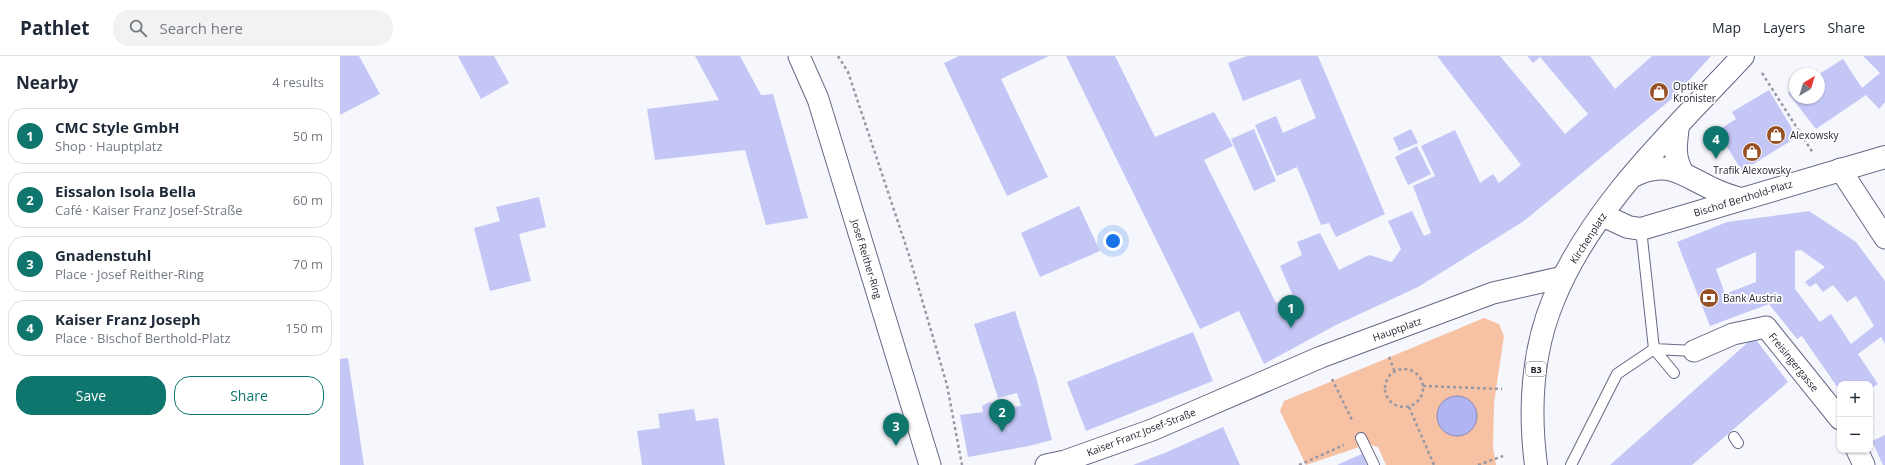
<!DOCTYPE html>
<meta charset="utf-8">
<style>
body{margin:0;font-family:"Open Sans",sans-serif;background:#f2f2f3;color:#1f2937}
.controls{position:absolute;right:12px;bottom:12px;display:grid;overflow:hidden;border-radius:8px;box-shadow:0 1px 3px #0004}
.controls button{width:36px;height:36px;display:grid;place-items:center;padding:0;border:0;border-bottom:1px solid #e0e1e3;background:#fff;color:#1f2937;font:20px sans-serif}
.compass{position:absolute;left:1449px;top:12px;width:36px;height:36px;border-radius:50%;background:#fff;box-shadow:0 1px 3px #0004;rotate:38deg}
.you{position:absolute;left:773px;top:185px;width:14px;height:14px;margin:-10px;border:3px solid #fff;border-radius:50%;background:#1a73e8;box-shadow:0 0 0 6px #1a73e833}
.badge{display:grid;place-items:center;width:26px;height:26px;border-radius:50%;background:#0f766e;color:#fff;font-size:13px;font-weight:700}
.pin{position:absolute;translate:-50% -33px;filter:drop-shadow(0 1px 2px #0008)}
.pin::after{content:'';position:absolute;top:21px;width:14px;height:12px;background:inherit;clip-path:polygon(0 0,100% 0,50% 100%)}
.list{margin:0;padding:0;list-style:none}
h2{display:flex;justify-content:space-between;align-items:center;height:52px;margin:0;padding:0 16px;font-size:17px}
h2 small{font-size:13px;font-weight:400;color:#747a83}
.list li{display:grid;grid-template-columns:26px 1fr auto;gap:12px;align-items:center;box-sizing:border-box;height:56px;margin:0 8px 8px;padding:0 8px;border:1px solid #e0e1e3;border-radius:16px}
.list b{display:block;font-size:15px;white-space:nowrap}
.list p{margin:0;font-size:13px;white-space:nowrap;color:#747a83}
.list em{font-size:13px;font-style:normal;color:#747a83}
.actions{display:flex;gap:8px;padding:12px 16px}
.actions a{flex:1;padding:9px 0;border:1px solid #0f766e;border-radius:16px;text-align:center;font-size:14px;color:#0f766e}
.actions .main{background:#0f766e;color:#fff}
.icon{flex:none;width:22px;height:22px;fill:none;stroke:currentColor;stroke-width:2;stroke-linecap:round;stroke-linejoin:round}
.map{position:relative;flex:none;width:1545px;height:409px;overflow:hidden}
header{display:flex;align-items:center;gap:24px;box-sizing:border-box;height:56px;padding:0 20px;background:#fff;border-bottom:1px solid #e0e1e3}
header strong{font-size:19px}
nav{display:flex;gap:22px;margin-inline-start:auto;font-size:14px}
.search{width:280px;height:36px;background:#f2f2f3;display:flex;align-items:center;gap:10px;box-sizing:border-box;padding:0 14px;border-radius:16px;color:#747a83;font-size:15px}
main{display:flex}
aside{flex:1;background:#fff}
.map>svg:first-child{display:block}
</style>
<header>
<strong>Pathlet</strong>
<div class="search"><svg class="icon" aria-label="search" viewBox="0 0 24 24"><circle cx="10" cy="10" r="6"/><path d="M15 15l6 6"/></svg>Search here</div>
<nav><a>Map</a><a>Layers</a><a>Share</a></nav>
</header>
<main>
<aside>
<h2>Nearby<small>4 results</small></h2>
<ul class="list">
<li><span class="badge">1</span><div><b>CMC Style GmbH</b><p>Shop · Hauptplatz</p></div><em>50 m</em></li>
<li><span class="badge">2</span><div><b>Eissalon Isola Bella</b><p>Café · Kaiser Franz Josef-Straße</p></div><em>60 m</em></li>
<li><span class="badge">3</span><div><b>Gnadenstuhl</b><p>Place · Josef Reither-Ring</p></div><em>70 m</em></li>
<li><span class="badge">4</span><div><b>Kaiser Franz Joseph</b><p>Place · Bischof Berthold-Platz</p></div><em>150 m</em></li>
</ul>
<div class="actions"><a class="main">Save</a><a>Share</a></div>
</aside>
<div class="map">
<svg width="1545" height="409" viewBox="0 0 1545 409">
<rect width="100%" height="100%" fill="#f6f6fd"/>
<path fill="#f7c1a4" d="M 1144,262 L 1159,268 L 1164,280 L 1154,347 L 1153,392 L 1156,409 L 1046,409 L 1038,391 L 1028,388 L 966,409 L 940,355 L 944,345 Z"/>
<path fill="#b1b4f2" stroke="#8789b8" d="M1097 360a20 20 0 1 1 40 0a20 20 0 1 1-40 0Z"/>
<path fill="#c4c7f6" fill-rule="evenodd" d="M 0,0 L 19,0 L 40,38 L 0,59 Z
M 118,0 L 154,0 L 169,27 L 141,43 Z
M 355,0 L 400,0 L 421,39 L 433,38 L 468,162 L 426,169 L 405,94 L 315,104 L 307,53 L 379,44 Z
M 619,0 L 709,0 L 661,23 L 708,121 L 667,140 L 604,7 Z
M 726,0 L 775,0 L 815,81 L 874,56 L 893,90 L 864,104 L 936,247 L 953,240 L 940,210 L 962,199 L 957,186 L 980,177 L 999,214 L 1029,199 L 1052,206 L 1061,193 L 1048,165 L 1072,155 L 1084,180 L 1091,177 L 1073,130 L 1095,120 L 1081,90 L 1115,74 L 1140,127 L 1153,118 L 1159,127 L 1181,109 L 1097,0 L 1160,0 L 1225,78 L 1248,58 L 1200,1 L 1193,7 L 1187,0 L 1250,0 L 1275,33 L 1312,0 L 1371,0 L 1334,41 L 1184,165 L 1078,231 L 996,269 L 924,308 L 899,255 L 860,273 Z
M 907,0 L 978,0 L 1045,158 L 996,181 L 989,167 L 981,169 L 957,111 L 937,120 L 915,69 L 936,60 L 943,77 L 976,62 L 960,23 L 903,45 L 888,7 Z
M 1523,0 L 1545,0 L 1545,46 L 1539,53 L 1526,39 L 1476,73 L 1448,37 L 1455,32 L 1455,42 L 1479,42 L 1479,18 L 1503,3 L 1522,32 L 1540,17 Z
M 1429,34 L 1457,81 L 1402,115 L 1377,75 L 1396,63 L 1392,56 Z
M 914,73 L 936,125 L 914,135 L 891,83 Z
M 1071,73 L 1078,87 L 1059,95 L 1053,82 Z
M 1077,90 L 1091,118 L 1068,129 L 1055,101 Z
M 199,141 L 206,171 L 179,178 L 191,225 L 150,235 L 134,172 L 160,165 L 156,151 Z
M 739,150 L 760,195 L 700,221 L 681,177 Z
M 1469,155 L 1516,186 L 1545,225 L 1545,288 L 1541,281 L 1518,298 L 1538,328 L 1530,333 L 1530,328 L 1500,328 L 1500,335 L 1462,280 L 1457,283 L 1429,248 L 1370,270 L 1337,186 L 1387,166 ZM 1461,194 L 1485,211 L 1465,226 L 1470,231 L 1476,227 L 1483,236 L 1493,229 L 1507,246 L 1516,240 L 1534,270 L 1511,288 L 1491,258 L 1480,266 L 1455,233 L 1455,195 ZM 1416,196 L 1416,226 L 1385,238 L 1376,213 Z
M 675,255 L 696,321 L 712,384 L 689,390 L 628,401 L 620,359 L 643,356 L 642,350 L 649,346 L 657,348 L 659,352 L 681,350 L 677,337 L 658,342 L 634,268 Z
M 853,276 L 873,325 L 746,375 L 727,326 Z
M 1414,281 L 1448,326 L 1352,409 L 1270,409 Z
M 8,302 L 24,409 L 0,409 L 0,303 Z
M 354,353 L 356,365 L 378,362 L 385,409 L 302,409 L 297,375 L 320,372 L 318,358 Z
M 883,371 L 900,409 L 793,409 L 827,396 Z
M 1545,379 L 1545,409 L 1543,409 L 1532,385 Z
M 1022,398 L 1027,409 L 997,409 Z"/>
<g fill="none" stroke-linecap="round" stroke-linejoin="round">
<g stroke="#666884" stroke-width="12">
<path id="lane" d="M 1314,293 L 1354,295
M 1314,293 L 1334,317
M 1394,381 L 1398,387
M 1021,382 L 1034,409
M 1231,409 L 1277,318 L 1314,293 L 1301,173"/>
</g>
<g stroke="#666884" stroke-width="23">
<path id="street" d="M 459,0 L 478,43 L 590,409
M 1500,113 L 1545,182
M 1354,295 L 1393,278 L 1426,271 L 1500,363
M 1517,394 L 1524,409
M 706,409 L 725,405 L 812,374 L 981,301 L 1153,237 L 1223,221"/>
</g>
<g stroke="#666884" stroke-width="24">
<path id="secondary" d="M 1338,70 C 1336,87 1333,100 1342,116
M 1293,120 C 1327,103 1341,118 1371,132 C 1380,137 1391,140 1400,143
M 1262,159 L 1288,171 L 1301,173 L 1545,101"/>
</g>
<g stroke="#666884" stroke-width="24">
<path id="primary" d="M 1196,409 C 1189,355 1192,296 1213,245 C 1251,150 1334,74 1403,0"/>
</g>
<path stroke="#9798a1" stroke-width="2.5" stroke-dasharray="3 3" stroke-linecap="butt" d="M 498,0 L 508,16 L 568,196 L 607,329 L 622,409
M 1422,17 L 1473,97
M 1049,301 L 1055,316
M1045 332a19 19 0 1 1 38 0a19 19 0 1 1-38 0Z
M 992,323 L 1013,366
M 1083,330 L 1162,333
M 1069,351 L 1094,409
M 959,409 L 1004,389
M 1138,409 L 1163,400"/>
<use href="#lane" stroke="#fff" stroke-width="10"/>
<use href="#street" stroke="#fff" stroke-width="21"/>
<use href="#secondary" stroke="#fff" stroke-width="22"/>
<use href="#primary" stroke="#fff" stroke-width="22"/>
</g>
<defs>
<g id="shop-disc" transform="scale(1)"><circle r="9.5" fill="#955025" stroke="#fff"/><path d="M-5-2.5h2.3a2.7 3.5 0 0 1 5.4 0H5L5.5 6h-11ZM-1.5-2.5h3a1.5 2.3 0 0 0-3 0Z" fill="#fff"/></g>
<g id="bank-disc" transform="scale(1)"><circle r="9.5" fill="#955025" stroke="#fff"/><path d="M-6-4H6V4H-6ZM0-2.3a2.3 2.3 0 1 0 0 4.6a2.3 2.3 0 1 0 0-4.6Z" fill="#fff"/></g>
</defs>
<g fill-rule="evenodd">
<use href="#shop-disc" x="1319" y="36"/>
<use href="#shop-disc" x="1436" y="79"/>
<use href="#shop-disc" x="1412" y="96"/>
<use href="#bank-disc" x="1369" y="242"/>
</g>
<g text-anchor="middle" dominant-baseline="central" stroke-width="3.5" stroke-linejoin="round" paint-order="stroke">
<rect fill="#fff" stroke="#66666f" stroke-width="1" x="1186" y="306" width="20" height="14" rx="3"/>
<g font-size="9" font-weight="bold" fill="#242531">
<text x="1196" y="313">B3</text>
</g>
<g font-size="10" fill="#242531" stroke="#fff" text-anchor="start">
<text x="1333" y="30">Optiker<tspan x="1333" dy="12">Kronister</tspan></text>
<text x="1450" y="79">Alexowsky</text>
<text x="1412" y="114" text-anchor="middle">Trafik Alexowsky</text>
<text x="1383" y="242">Bank Austria</text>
</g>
<g font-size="10" fill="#242531" stroke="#fff">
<text transform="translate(1403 142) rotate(-17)">Bischof Berthold-Platz</text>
<text transform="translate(1248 182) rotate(-57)">Kirchenplatz</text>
<text transform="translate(527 203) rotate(73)">Josef Reither-Ring</text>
<text transform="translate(1057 273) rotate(-20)">Hauptplatz</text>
<text transform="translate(1454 306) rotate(51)">Freisingergasse</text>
<text transform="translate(801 376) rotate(-21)">Kaiser Franz Josef-Straße</text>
</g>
</g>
</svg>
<div class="controls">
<button>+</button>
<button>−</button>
</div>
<svg class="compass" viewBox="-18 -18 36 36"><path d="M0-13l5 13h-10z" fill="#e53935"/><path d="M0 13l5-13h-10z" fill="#747a83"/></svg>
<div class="you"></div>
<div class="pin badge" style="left:951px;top:272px">1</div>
<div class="pin badge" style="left:662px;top:376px">2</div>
<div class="pin badge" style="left:556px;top:390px">3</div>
<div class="pin badge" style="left:1376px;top:103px">4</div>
</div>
</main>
